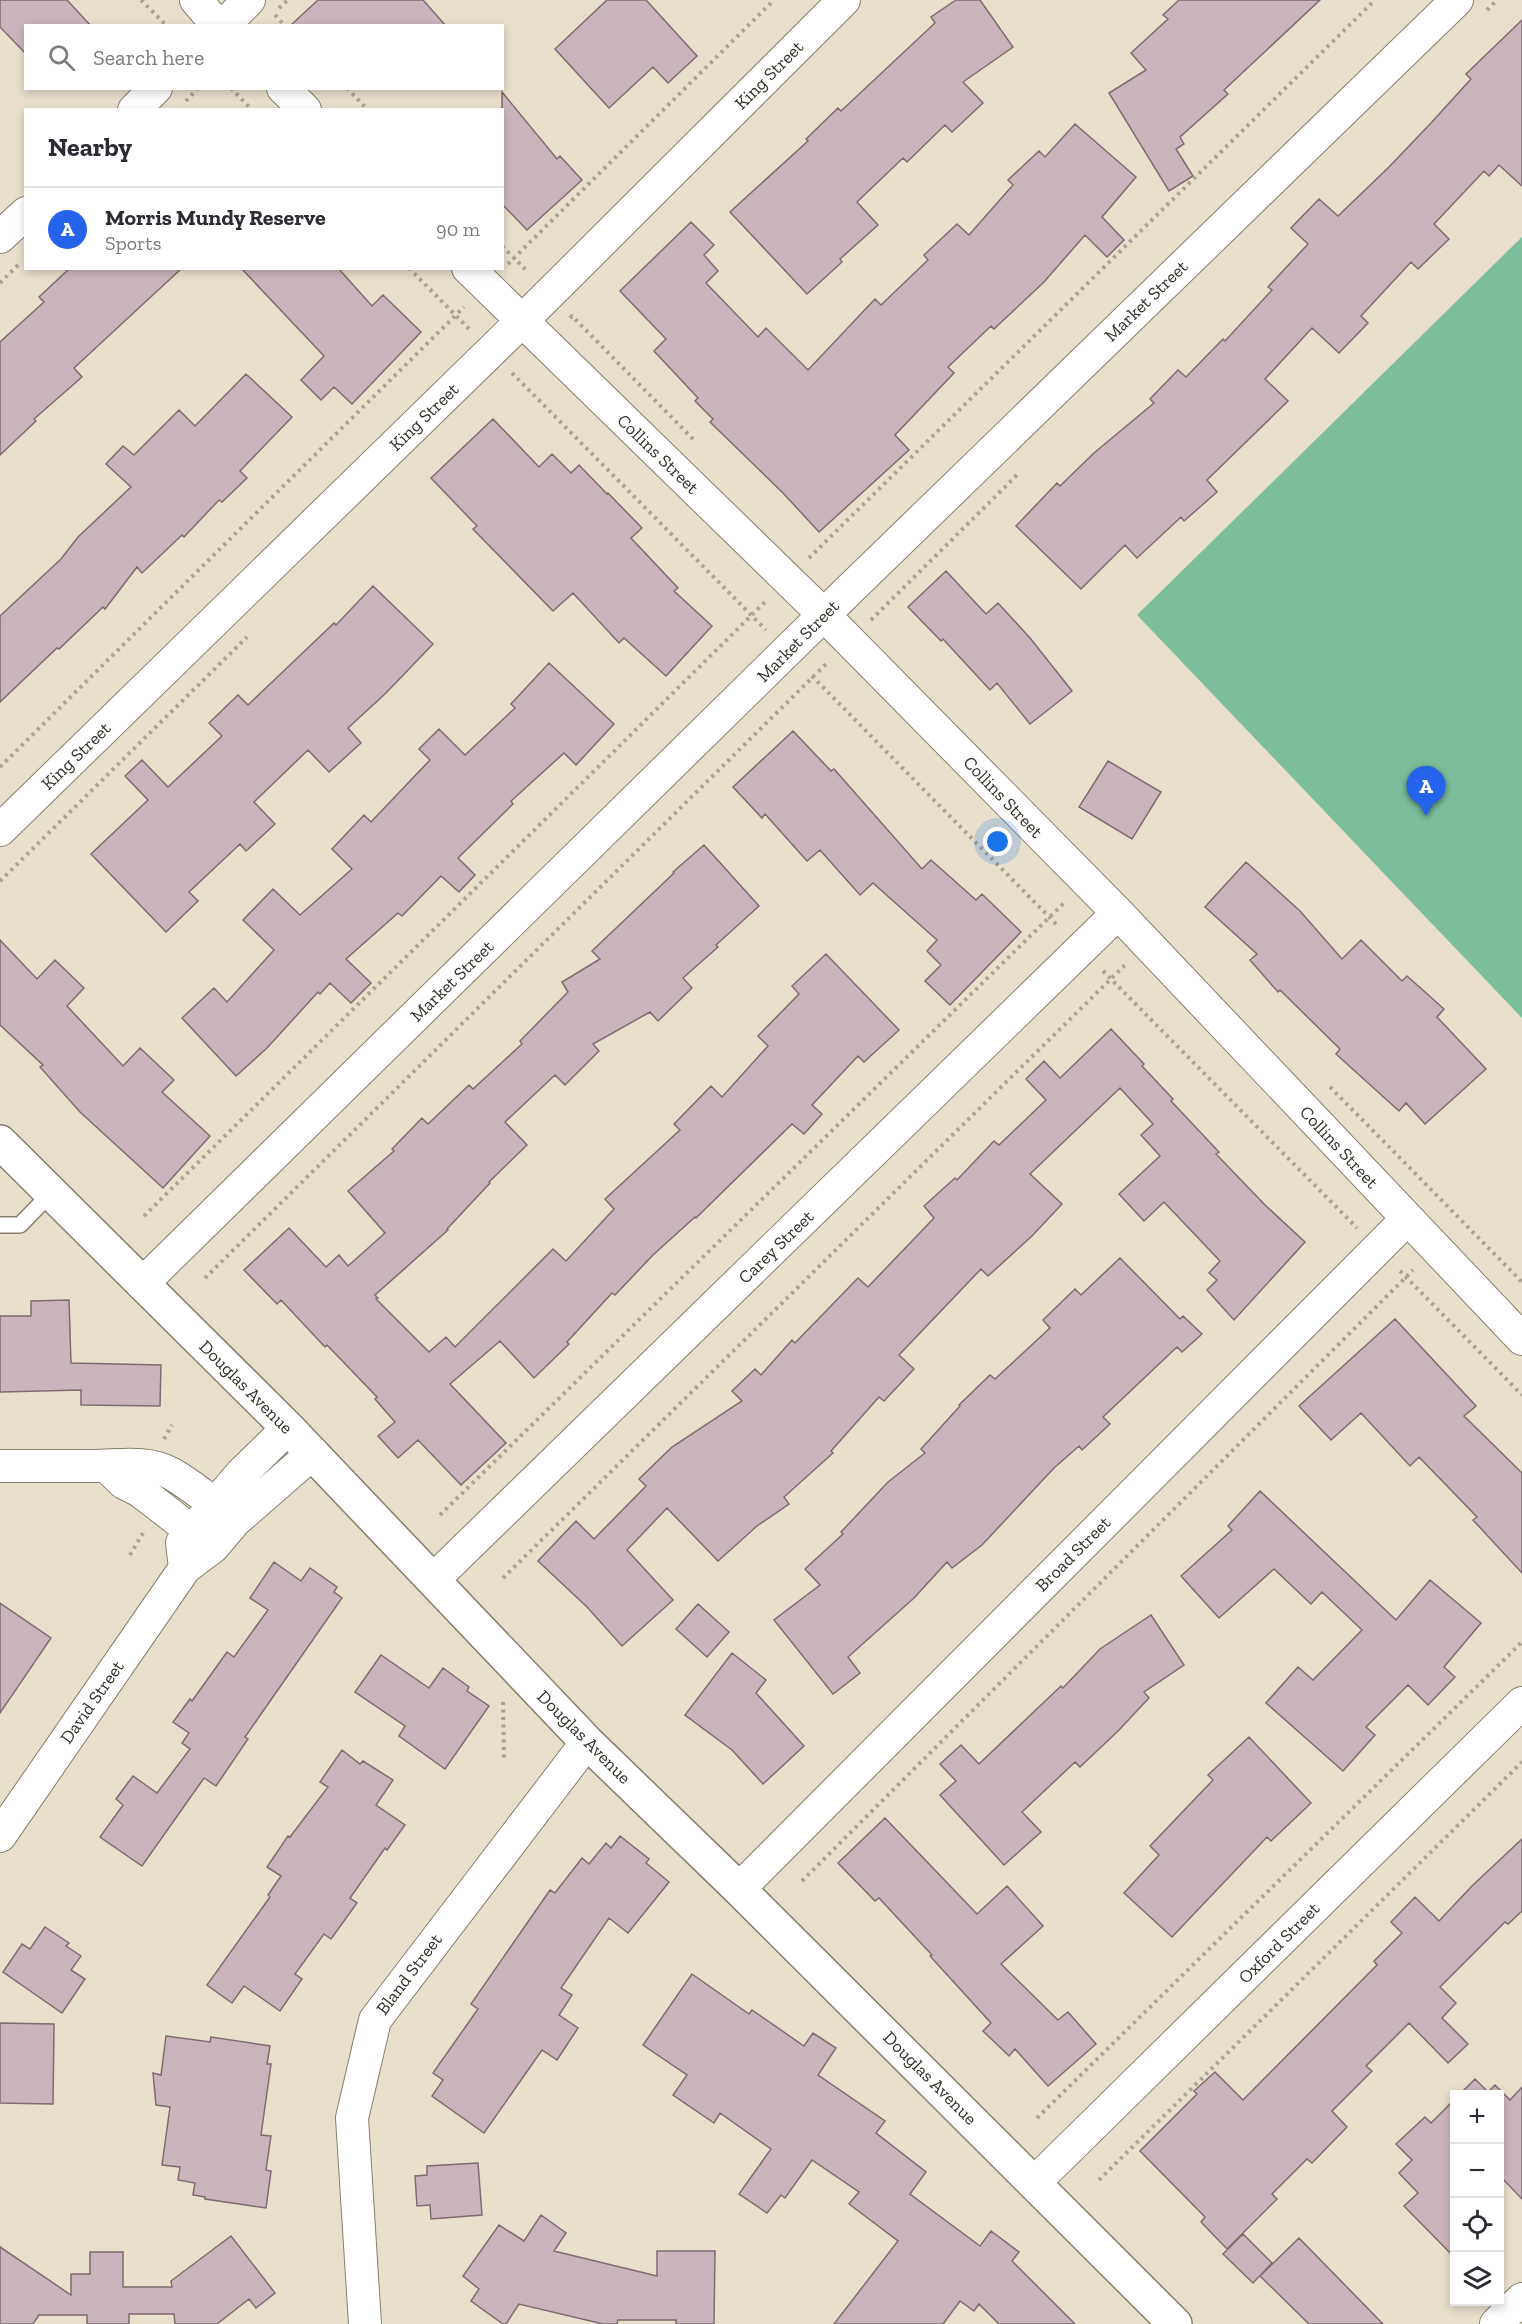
<!DOCTYPE html>
<meta charset="utf-8">
<style>
body{margin:0;font-family:"Zilla Slab",serif;background:#f2f2f3;color:#2b2b33}
.controls{position:absolute;right:18px;bottom:18px;display:grid;overflow:hidden;border-radius:0px;box-shadow:0 3px 9px #0003}
.controls button{width:54px;height:54px;display:grid;place-items:center;padding:0;border:0;border-bottom:2px solid #e1e1e2;background:#fff;color:#2b2b33;font:30px sans-serif}
.you{position:absolute;left:998px;top:842px;width:21px;height:21px;margin:-15px;border:4px solid #fff;border-radius:50%;background:#1a73e8;box-shadow:0 0 0 9px #1a73e833}
.badge{display:grid;place-items:center;width:39px;height:39px;border-radius:50%;background:#2563eb;color:#fff;font-size:20px;font-weight:700}
.pin{position:absolute;translate:-50% -50px;filter:drop-shadow(0 2px 3px #0008)}
.pin::after{content:'';position:absolute;top:32px;width:21px;height:18px;background:inherit;clip-path:polygon(0 0,100% 0,50% 100%)}
.list{margin:0;padding:0;list-style:none}
h2{display:flex;justify-content:space-between;align-items:center;height:78px;margin:0;padding:0 24px;font-size:26px}
h2 small{font-size:20px;font-weight:400;color:#7c7c81}
.list li{display:grid;grid-template-columns:39px 1fr auto;gap:18px;align-items:center;box-sizing:border-box;height:84px;padding:0 24px;border-top:2px solid #e1e1e2}
.list b{display:block;font-size:22px;white-space:nowrap}
.list p{margin:0;font-size:20px;white-space:nowrap;color:#7c7c81}
.list em{font-size:20px;font-style:normal;color:#7c7c81}
.icon{flex:none;width:33px;height:33px;fill:none;stroke:currentColor;stroke-width:2;stroke-linecap:round;stroke-linejoin:round}
.map{position:relative;flex:none;width:1522px;height:2324px;overflow:hidden}
.search{position:absolute;background:#fff;box-shadow:0 3px 9px #0003;left:24px;top:24px;width:480px;height:66px;display:flex;align-items:center;gap:15px;box-sizing:border-box;padding:0 21px;border-radius:0px;color:#7c7c81;font-size:22px}
.panel{position:absolute;background:#fff;box-shadow:0 3px 9px #0003;left:24px;top:108px;width:480px;height:162px;border-radius:0px}
.map>svg:first-child{display:block}
</style>
<div class="map">
<svg width="1522" height="2324" viewBox="0 0 1522 2324">
<rect width="100%" height="100%" fill="#e8dfcc"/>
<path fill="#7cbe9c" d="M 1522,237 L 1522,1018 L 1137,615 Z"/>
<path fill="#cbb5bc" stroke="#7f6b71" stroke-width="1.5" d="M 0,0 L 67,0 L 91,26 L 26,26 L 26,54 L 0,27 Z
M 318,0 L 423,0 L 446,26 L 290,26 Z
M 607,0 L 646,0 L 697,56 L 668,83 L 653,67 L 609,108 L 555,49 Z
M 956,0 L 980,0 L 1013,47 L 963,82 L 983,103 L 952,132 L 945,125 L 907,162 L 903,158 L 857,202 L 878,225 L 840,259 L 842,262 L 807,294 L 730,212 L 808,141 L 806,139 L 838,108 L 841,111 L 935,23 L 931,17 Z
M 1179,0 L 1320,0 L 1224,90 L 1228,94 L 1180,137 L 1184,144 L 1176,149 L 1193,176 L 1169,191 L 1109,93 L 1146,70 L 1131,53 L 1168,19 L 1163,15 Z
M 1522,20 L 1522,186 L 1499,165 L 1489,176 L 1484,171 L 1434,224 L 1449,239 L 1418,269 L 1411,262 L 1361,316 L 1368,323 L 1339,353 L 1312,328 L 1265,379 L 1288,401 L 1207,480 L 1217,492 L 1184,521 L 1181,517 L 1137,558 L 1125,545 L 1081,589 L 1016,526 L 1057,483 L 1060,486 L 1094,453 L 1154,403 L 1150,399 L 1178,370 L 1186,377 L 1223,339 L 1225,341 L 1272,290 L 1268,287 L 1308,244 L 1291,228 L 1319,199 L 1338,216 L 1389,167 L 1431,123 L 1471,79 L 1466,74 Z
M 502,92 L 557,159 L 560,156 L 582,180 L 527,230 L 502,204 Z
M 1075,124 L 1136,177 L 1102,217 L 1124,240 L 1107,257 L 1085,235 L 1044,282 L 994,329 L 991,326 L 948,367 L 954,373 L 895,435 L 909,450 L 819,532 L 783,493 L 710,422 L 713,419 L 695,401 L 698,398 L 654,351 L 666,339 L 620,291 L 691,222 L 714,245 L 704,255 L 718,271 L 706,283 L 758,337 L 766,328 L 808,370 L 875,299 L 881,305 L 928,260 L 924,255 L 957,224 L 969,235 L 1013,185 L 1008,180 L 1039,151 L 1045,157 Z
M 70,268 L 182,268 L 74,368 L 82,377 L 34,419 L 36,421 L 0,455 L 0,342 L 44,302 L 39,297 Z
M 241,268 L 338,268 L 372,306 L 383,295 L 421,332 L 352,404 L 334,387 L 321,400 L 301,380 L 324,356 Z
M 246,374 L 292,417 L 240,471 L 247,478 L 222,502 L 219,500 L 184,537 L 182,535 L 142,573 L 137,567 L 105,609 L 103,607 L 59,649 L 57,648 L 0,702 L 0,616 L 61,559 L 78,537 L 131,487 L 106,464 L 123,446 L 134,455 L 179,410 L 195,426 Z
M 493,419 L 539,467 L 552,454 L 571,473 L 579,465 L 607,494 L 608,493 L 642,528 L 631,538 L 678,588 L 674,591 L 712,626 L 666,676 L 624,638 L 619,643 L 573,593 L 553,611 L 473,529 L 477,526 L 431,478 Z
M 946,571 L 986,614 L 998,603 L 1030,638 L 1072,691 L 1030,724 L 997,683 L 990,690 L 943,639 L 941,641 L 908,607 Z
M 373,586 L 433,644 L 386,693 L 348,728 L 361,743 L 329,772 L 308,750 L 254,802 L 275,824 L 246,851 L 240,844 L 189,892 L 198,901 L 166,932 L 91,854 L 148,800 L 125,776 L 142,760 L 168,787 L 222,736 L 209,723 L 238,695 L 248,705 L 334,623 L 336,625 Z
M 549,663 L 614,724 L 576,765 L 564,753 L 511,801 L 513,804 L 458,858 L 475,875 L 459,892 L 441,876 L 402,916 L 398,913 L 346,959 L 371,983 L 351,1003 L 330,983 L 320,994 L 318,992 L 267,1048 L 236,1076 L 182,1018 L 214,988 L 227,1002 L 274,950 L 243,920 L 273,889 L 300,915 L 352,869 L 332,849 L 364,815 L 371,822 L 430,760 L 419,749 L 439,729 L 465,755 L 515,708 L 511,704 Z
M 793,731 L 831,771 L 834,769 L 922,869 L 931,860 L 976,900 L 982,894 L 1021,932 L 950,1005 L 925,981 L 941,965 L 927,951 L 937,940 L 873,883 L 860,895 L 820,850 L 807,861 L 765,814 L 762,818 L 733,787 Z
M 1108,761 L 1161,792 L 1132,839 L 1079,807 Z
M 704,845 L 759,906 L 716,945 L 718,947 L 683,978 L 692,988 L 658,1021 L 650,1012 L 593,1044 L 599,1051 L 565,1085 L 555,1075 L 505,1122 L 527,1145 L 489,1182 L 490,1183 L 447,1229 L 448,1230 L 375,1295 L 378,1298 L 376,1299 L 429,1352 L 446,1337 L 455,1347 L 553,1249 L 566,1261 L 614,1209 L 605,1199 L 680,1130 L 674,1124 L 711,1086 L 722,1097 L 768,1046 L 758,1036 L 799,994 L 792,986 L 826,954 L 899,1030 L 864,1062 L 858,1056 L 812,1105 L 822,1114 L 804,1134 L 792,1124 L 696,1218 L 695,1217 L 653,1255 L 615,1295 L 612,1293 L 567,1342 L 569,1344 L 534,1378 L 500,1341 L 450,1384 L 506,1443 L 461,1485 L 418,1440 L 398,1458 L 378,1436 L 395,1422 L 375,1399 L 377,1397 L 327,1345 L 325,1347 L 281,1300 L 277,1304 L 244,1270 L 289,1228 L 326,1267 L 339,1255 L 348,1266 L 385,1233 L 348,1191 L 394,1151 L 392,1149 L 422,1118 L 428,1124 L 469,1085 L 473,1089 L 522,1044 L 520,1041 L 568,992 L 562,982 L 600,959 L 592,951 L 674,873 L 673,872 Z
M 1246,862 L 1300,911 L 1342,959 L 1361,940 L 1402,981 L 1407,976 L 1444,1009 L 1437,1017 L 1486,1069 L 1425,1124 L 1406,1103 L 1399,1111 L 1336,1054 L 1340,1049 L 1280,990 L 1278,992 L 1250,960 L 1257,954 L 1205,907 Z
M 0,940 L 37,979 L 55,960 L 84,988 L 67,1006 L 123,1066 L 140,1048 L 174,1080 L 162,1092 L 210,1136 L 163,1188 L 80,1112 L 40,1067 L 43,1065 L 0,1025 Z
M 1111,1029 L 1144,1064 L 1142,1066 L 1173,1099 L 1171,1101 L 1219,1152 L 1216,1154 L 1265,1205 L 1305,1242 L 1234,1320 L 1207,1290 L 1217,1280 L 1209,1273 L 1220,1261 L 1164,1202 L 1144,1221 L 1119,1194 L 1160,1156 L 1141,1135 L 1153,1124 L 1120,1088 L 1030,1174 L 1062,1204 L 1032,1236 L 988,1276 L 981,1269 L 899,1355 L 914,1369 L 884,1401 L 879,1397 L 831,1451 L 833,1453 L 784,1497 L 789,1504 L 757,1526 L 718,1561 L 667,1508 L 627,1550 L 673,1600 L 622,1646 L 587,1607 L 538,1561 L 576,1521 L 594,1539 L 646,1486 L 639,1479 L 672,1447 L 742,1401 L 732,1391 L 755,1369 L 761,1375 L 792,1340 L 795,1343 L 858,1278 L 868,1287 L 934,1218 L 924,1206 L 955,1178 L 957,1180 L 994,1141 L 999,1145 L 1046,1100 L 1026,1079 L 1044,1061 L 1060,1078 Z
M 1120,1258 L 1180,1319 L 1183,1316 L 1202,1334 L 1182,1352 L 1177,1347 L 1103,1417 L 1110,1424 L 1082,1450 L 1079,1446 L 1054,1468 L 982,1545 L 952,1568 L 947,1562 L 914,1598 L 848,1657 L 860,1673 L 833,1694 L 774,1620 L 820,1585 L 805,1569 L 843,1534 L 841,1532 L 888,1482 L 925,1453 L 921,1449 L 960,1406 L 959,1405 L 990,1375 L 995,1379 L 1050,1328 L 1043,1320 L 1075,1289 L 1081,1295 Z
M 69,1300 L 71,1363 L 161,1365 L 160,1406 L 81,1405 L 81,1390 L 0,1392 L 0,1316 L 31,1316 L 31,1301 Z
M 1395,1319 L 1476,1406 L 1464,1416 L 1522,1473 L 1522,1573 L 1473,1520 L 1477,1517 L 1419,1457 L 1410,1466 L 1361,1413 L 1331,1440 L 1299,1406 Z
M 1260,1491 L 1396,1620 L 1430,1580 L 1481,1623 L 1444,1667 L 1455,1677 L 1428,1705 L 1408,1685 L 1366,1727 L 1375,1735 L 1343,1771 L 1266,1703 L 1298,1667 L 1313,1680 L 1362,1630 L 1322,1592 L 1311,1604 L 1274,1569 L 1219,1618 L 1181,1576 L 1232,1530 L 1228,1526 Z
M 274,1562 L 301,1581 L 310,1568 L 337,1587 L 334,1592 L 342,1598 L 245,1737 L 248,1739 L 216,1786 L 204,1778 L 142,1866 L 100,1837 L 123,1805 L 116,1799 L 133,1776 L 157,1793 L 190,1749 L 182,1743 L 189,1733 L 173,1722 L 190,1699 L 192,1701 L 227,1652 L 234,1657 L 268,1610 L 250,1598 Z
M 0,1603 L 51,1638 L 0,1713 Z
M 698,1604 L 729,1632 L 707,1657 L 676,1629 Z
M 1151,1615 L 1184,1665 L 1144,1692 L 1149,1698 L 1118,1731 L 1080,1767 L 1075,1762 L 1022,1812 L 1041,1832 L 1004,1865 L 940,1795 L 956,1781 L 940,1764 L 961,1745 L 979,1764 L 1061,1686 L 1063,1688 L 1100,1649 Z
M 732,1653 L 766,1680 L 756,1693 L 804,1746 L 763,1784 L 732,1750 L 685,1715 Z
M 381,1655 L 429,1688 L 443,1668 L 469,1687 L 467,1691 L 489,1706 L 445,1769 L 399,1736 L 405,1726 L 355,1692 Z
M 1249,1737 L 1311,1803 L 1271,1841 L 1267,1837 L 1172,1937 L 1124,1893 L 1159,1855 L 1150,1846 L 1213,1780 L 1208,1775 Z
M 342,1750 L 360,1764 L 363,1761 L 393,1780 L 376,1805 L 405,1825 L 387,1850 L 385,1848 L 350,1898 L 357,1903 L 331,1939 L 324,1934 L 295,1974 L 302,1979 L 280,2011 L 244,1986 L 232,2003 L 207,1985 L 270,1897 L 268,1895 L 281,1876 L 267,1867 L 288,1836 L 290,1837 L 328,1787 L 320,1782 Z
M 885,1818 L 977,1914 L 1007,1886 L 1043,1926 L 1001,1964 L 1058,2020 L 1068,2012 L 1096,2044 L 1048,2086 L 1015,2049 L 1009,2056 L 983,2031 L 991,2023 L 930,1956 L 932,1955 L 879,1898 L 875,1901 L 838,1863 Z
M 620,1836 L 649,1859 L 646,1863 L 669,1882 L 628,1933 L 609,1918 L 561,1988 L 572,1995 L 559,2015 L 578,2028 L 557,2060 L 542,2050 L 484,2133 L 432,2096 L 443,2080 L 433,2073 L 478,2009 L 471,2004 L 550,1890 L 555,1893 L 582,1858 L 589,1864 L 606,1843 L 611,1848 Z
M 1522,1839 L 1522,1911 L 1508,1924 L 1505,1922 L 1440,1987 L 1456,2003 L 1442,2018 L 1468,2044 L 1448,2063 L 1409,2023 L 1366,2066 L 1372,2071 L 1332,2111 L 1347,2127 L 1312,2163 L 1307,2159 L 1272,2194 L 1277,2199 L 1227,2249 L 1201,2222 L 1205,2217 L 1140,2151 L 1197,2094 L 1194,2091 L 1215,2072 L 1243,2100 L 1377,1965 L 1374,1961 L 1402,1933 L 1391,1922 L 1415,1897 L 1439,1921 L 1472,1886 Z
M 45,1927 L 69,1943 L 66,1946 L 81,1956 L 71,1970 L 85,1979 L 62,2013 L 3,1972 L 22,1944 L 30,1949 Z
M 692,1974 L 749,2014 L 752,2010 L 804,2046 L 813,2033 L 836,2048 L 818,2075 L 885,2121 L 876,2133 L 926,2172 L 910,2194 L 980,2246 L 991,2231 L 1019,2252 L 1012,2261 L 1075,2324 L 999,2324 L 979,2304 L 974,2311 L 960,2301 L 943,2324 L 834,2324 L 898,2241 L 849,2204 L 859,2192 L 812,2160 L 785,2198 L 781,2195 L 767,2213 L 739,2194 L 771,2149 L 720,2113 L 714,2123 L 673,2095 L 687,2075 L 643,2045 Z
M 0,2023 L 54,2024 L 53,2104 L 0,2103 Z
M 166,2036 L 210,2042 L 211,2037 L 270,2046 L 267,2064 L 271,2064 L 261,2135 L 271,2136 L 266,2170 L 271,2171 L 266,2208 L 205,2199 L 205,2197 L 193,2195 L 195,2183 L 178,2180 L 180,2167 L 162,2165 L 170,2107 L 156,2105 L 153,2073 L 161,2075 Z
M 1475,2079 L 1488,2092 L 1495,2085 L 1510,2100 L 1522,2087 L 1522,2199 L 1500,2176 L 1500,2094 L 1460,2094 Z
M 1455,2099 L 1455,2258 L 1404,2206 L 1418,2193 L 1399,2173 L 1412,2160 L 1396,2144 L 1425,2117 L 1431,2123 Z
M 478,2163 L 482,2215 L 431,2219 L 430,2205 L 417,2206 L 415,2176 L 427,2175 L 427,2166 Z
M 541,2215 L 566,2233 L 554,2251 L 657,2276 L 657,2251 L 715,2251 L 714,2324 L 676,2324 L 676,2320 L 618,2320 L 617,2324 L 603,2324 L 519,2304 L 506,2324 L 503,2324 L 471,2301 L 479,2289 L 463,2276 L 499,2225 L 524,2241 Z
M 1243,2234 L 1272,2263 L 1253,2283 L 1223,2254 Z
M 231,2236 L 275,2293 L 256,2308 L 249,2299 L 217,2324 L 175,2324 L 174,2314 L 129,2314 L 129,2324 L 87,2324 L 87,2315 L 39,2315 L 33,2324 L 0,2324 L 0,2247 L 71,2295 L 71,2274 L 90,2274 L 90,2252 L 123,2252 L 123,2287 L 172,2287 L 171,2281 Z
M 1299,2238 L 1383,2324 L 1309,2324 L 1260,2276 Z"/>
<g fill="none" stroke-linecap="round" stroke-linejoin="round">
<g stroke="#877f6e" stroke-width="18">
<path id="service" d="M 0,1225 L 20,1225 L 51,1193"/>
</g>
<g stroke="#877f6e" stroke-width="34">
<path id="minor" d="M 196,0 L 218,26
M 223,26 L 249,0
M 283,88 L 305,110
M 134,110 L 156,88
M 0,237 L 26,213
M 468,268 L 824,615 L 1118,913 L 1522,1339
M 0,830 L 522,321 L 844,0
M 142,1284 L 845,594 L 1457,0
M 0,1466 C 31,1466 61,1466 92,1466 C 120,1466 146,1460 172,1474 C 194,1487 215,1504 235,1521
M 106,1466 L 124,1483 L 140,1491 L 207,1543
M 185,1568 L 182,1543 L 241,1474 L 288,1428
M 433,1580 L 1118,913
M 0,1836 L 185,1568 L 213,1547 L 235,1521 L 313,1453
M 739,1889 L 1407,1219
M 1035,2182 L 1522,1703
M 365,2324 L 352,2118 L 375,2020 L 587,1742
M 1496,2324 L 1522,2299"/>
</g>
<g stroke="#877f6e" stroke-width="36">
<path id="primary" d="M 0,1142 L 288,1428 L 587,1742 L 739,1889 L 1175,2324"/>
</g>
<path stroke="#aaa393" stroke-width="4" stroke-dasharray="3 4.5" stroke-linecap="butt" d="M 141,0 L 167,26
M 279,8 L 288,0
M 1487,10 L 1497,0
M 275,15 L 285,26
M 231,88 L 252,110
M 347,88 L 368,110
M 186,101 L 198,88
M 502,246 L 527,271
M 508,264 L 774,0
M 409,268 L 469,329
M 0,283 L 19,264
M 570,318 L 572,316 L 696,442
M 512,373 L 766,630
M 809,558 L 1375,0
M 871,620 L 1019,473
M 812,676 L 1059,927
M 0,767 L 464,307
M 0,881 L 247,637
M 1103,971 L 1357,1228
M 1330,1087 L 1522,1282
M 144,1216 L 766,601
M 1400,1271 L 1522,1395
M 205,1278 L 827,663
M 164,1439 L 172,1425
M 440,1515 L 1065,902
M 130,1555 L 143,1533
M 503,1578 L 1125,965
M 503,1702 L 504,1758
M 802,1881 L 1413,1270
M 1037,2118 L 1522,1642
M 1099,2180 L 1522,1762"/>
<use href="#service" stroke="#fff" stroke-width="15"/>
<use href="#minor" stroke="#fff" stroke-width="32"/>
<use href="#primary" stroke="#fff" stroke-width="33"/>
</g>
<g text-anchor="middle" dominant-baseline="central" stroke-width="6" stroke-linejoin="round" paint-order="stroke">
<g font-size="18" fill="#333028" stroke="#fff">
<text transform="translate(769 75) rotate(-45)">King Street</text>
<text transform="translate(1146 301) rotate(-44)">Market Street</text>
<text transform="translate(424 417) rotate(-44)">King Street</text>
<text transform="translate(658 454) rotate(44)">Collins Street</text>
<text transform="translate(798 641) rotate(-45)">Market Street</text>
<text transform="translate(76 756) rotate(-44)">King Street</text>
<text transform="translate(1003 797) rotate(46)">Collins Street</text>
<text transform="translate(452 981) rotate(-44)">Market Street</text>
<text transform="translate(1339 1147) rotate(47)">Collins Street</text>
<text transform="translate(776 1247) rotate(-44)">Carey Street</text>
<text transform="translate(246 1387) rotate(45)">Douglas Avenue</text>
<text transform="translate(1073 1554) rotate(-45)">Broad Street</text>
<text transform="translate(92 1702) rotate(-55)">David Street</text>
<text transform="translate(584 1737) rotate(45)">Douglas Avenue</text>
<text transform="translate(1279 1943) rotate(-45)">Oxford Street</text>
<text transform="translate(409 1974) rotate(-53)">Bland Street</text>
<text transform="translate(930 2078) rotate(45)">Douglas Avenue</text>
</g>
</g>
</svg>
<div class="controls">
<button>+</button>
<button>−</button>
<button><svg class="icon" aria-label="locate" viewBox="0 0 24 24"><circle cx="12" cy="12" r="6"/><path d="M12 2v4M12 18v4M2 12h4M18 12h4"/></svg></button>
<button><svg class="icon" aria-label="layers" viewBox="0 0 24 24"><path d="M12 4l9 5-9 5-9-5zM3 14l9 5 9-5"/></svg></button>
</div>
<div class="you"></div>
<div class="pin badge" style="left:1426px;top:816px">A</div>
<div class="search"><svg class="icon" aria-label="search" viewBox="0 0 24 24"><circle cx="10" cy="10" r="6"/><path d="M15 15l6 6"/></svg>Search here</div>
<section class="panel">
<h2>Nearby<small></small></h2>
<ul class="list">
<li><span class="badge">A</span><div><b>Morris Mundy Reserve</b><p>Sports</p></div><em>90 m</em></li>
</ul>
</section>
</div>
